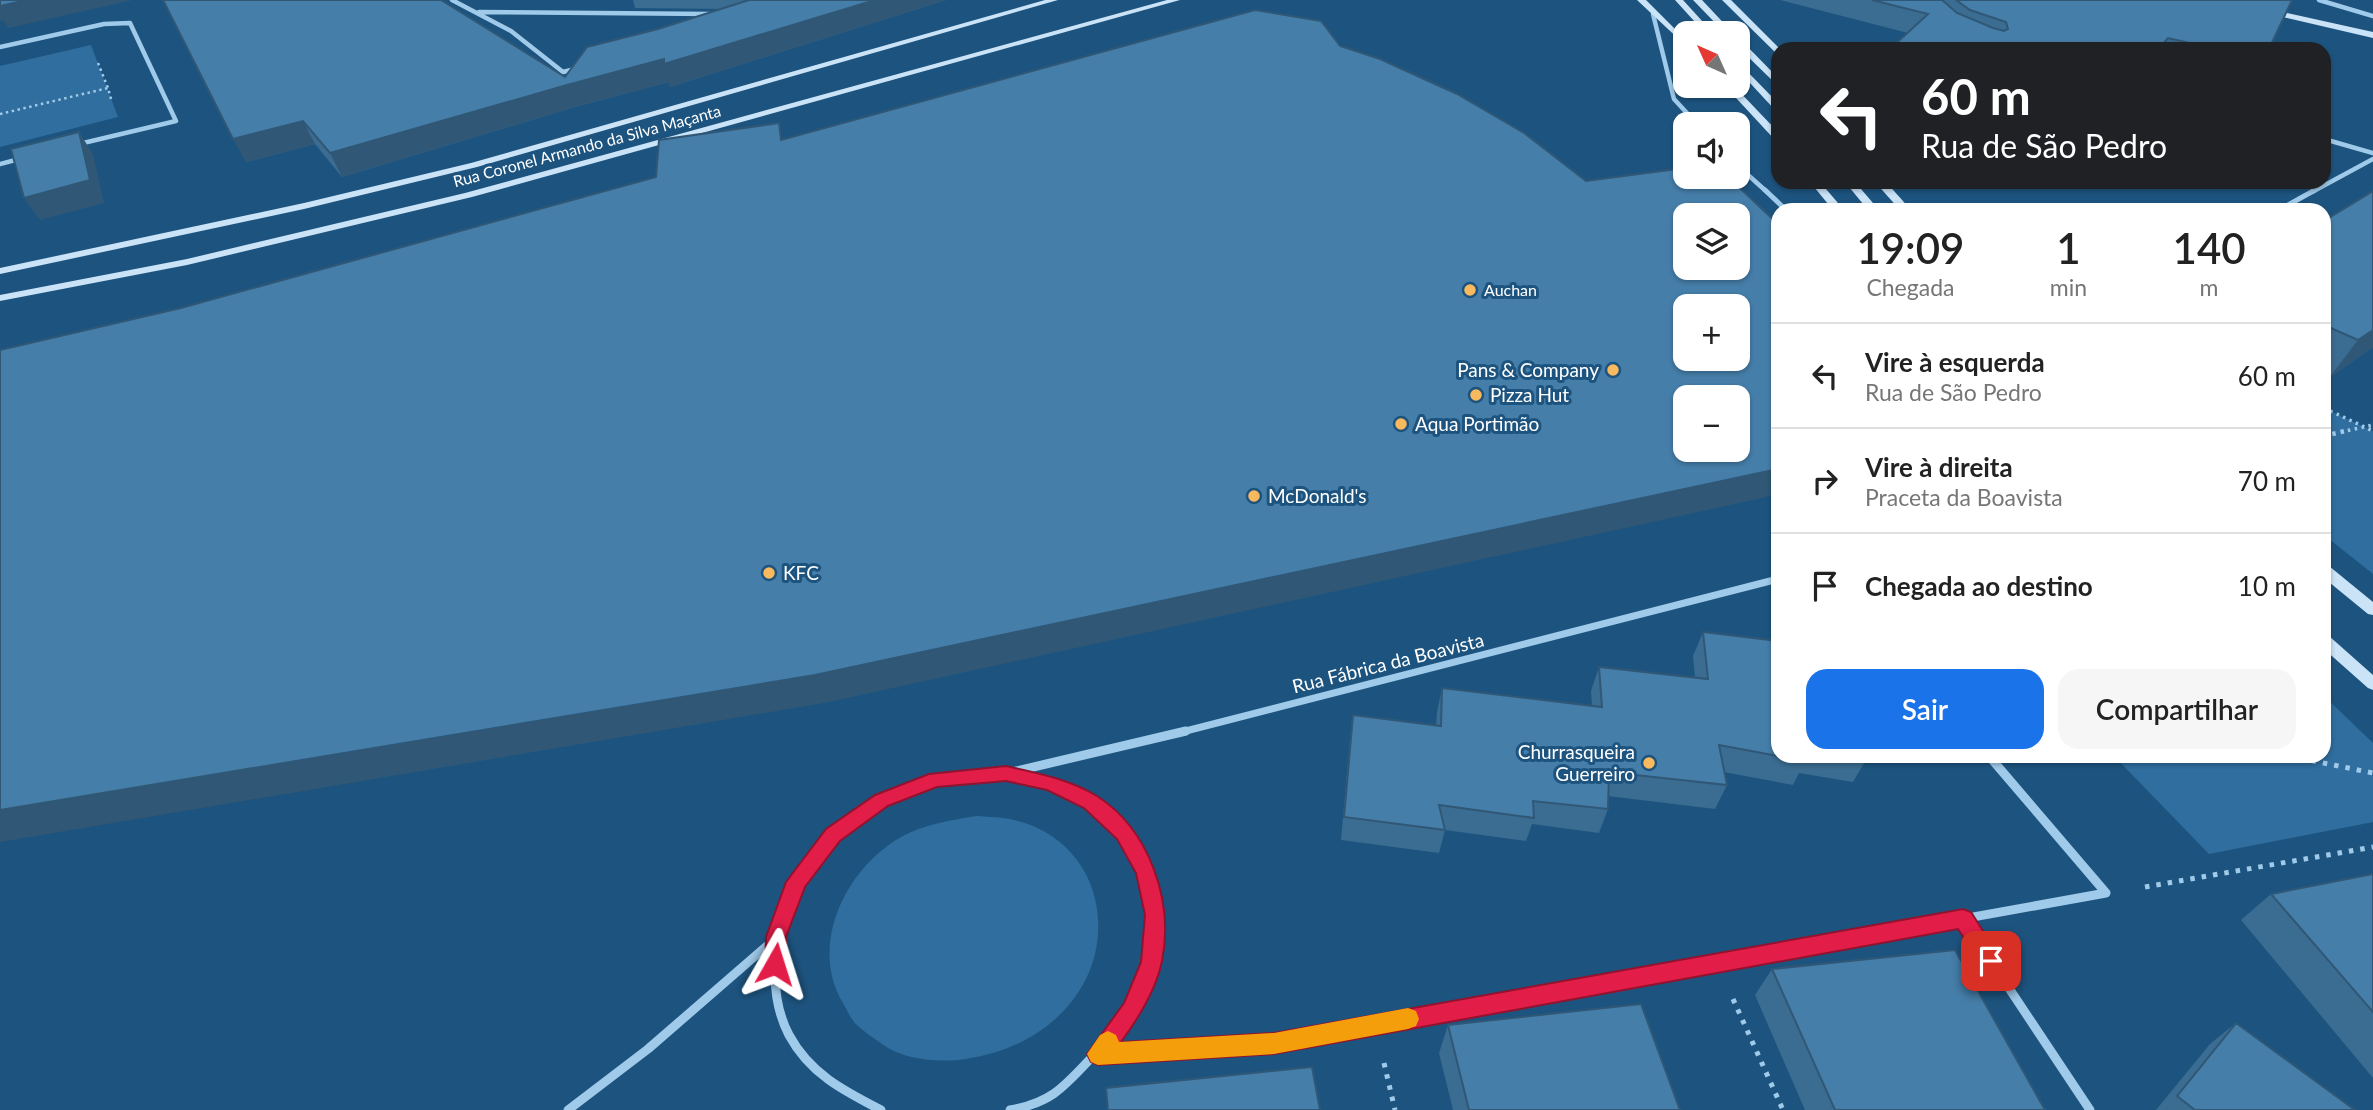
<!DOCTYPE html>
<html lang="pt">
<head>
<meta charset="utf-8">
<style>
  body { margin:0; font-family:Lato,sans-serif; background:#f6f6f6; color:#222; height:100vh; display:flex; flex-direction:column; font-size:26px; white-space:nowrap }
  * { box-sizing:border-box; margin:0 }
  p { font-size:23px; color:#767676 }
  .icon { flex:none; width:38px; height:38px; fill:none; stroke:currentColor; stroke-width:2; stroke-linecap:round; stroke-linejoin:round }
  .map { position:relative; flex:1; overflow:hidden }
  .drawer { position:absolute; left:1771px; top:203px; width:560px; height:560px; display:flex; flex-direction:column; background:#fff; border-radius:21px; box-shadow:0 2px 5px #0004 }
  .drawer>* { flex:none }
  .banner { position:absolute; left:1771px; top:42px; width:560px; height:147px; border-radius:21px; box-shadow:0 2px 5px #0004; background:#202124; color:#fff; overflow:hidden }
  .needle { width:46px; rotate:315deg }
  .buttons { position:absolute; left:1673px; top:21px; display:grid; gap:14px }
  .buttons a { display:grid; place-items:center; width:77px; height:77px; border-radius:14px; background:#fff; box-shadow:0 2px 5px #0004; font-size:35px }
  .pin { position:absolute; display:grid; place-items:center; width:60px; height:60px; color:#fff; margin:-30px; border-radius:14px; box-shadow:0 4px 10px #0006 }
  .me { position:absolute; width:77px; margin:-38px; rotate:6deg; stroke-linejoin:round; filter:drop-shadow(0 0 5px #0008) }
  .turn { display:flex; align-items:center; gap:24px; height:147px; padding:0 35px; font-size:32px }
  .turn .icon { width:91px; height:91px; stroke-width:2.5 }
  .turn b { display:block; font-size:49px; line-height:60px }
  .eta { display:flex; justify-content:space-evenly; align-items:center; height:119px; text-align:center }
  .eta b { font-size:42px; font-weight:600; line-height:49px }
  .cta { display:flex; gap:14px; margin-top:auto; padding:14px 35px }
  .cta a { flex:1; height:80px; border-radius:21px; background:#1a73e8; color:#fff; font-size:28px; font-weight:600; line-height:80px; text-align:center }
  .cta a+a { background:#f6f6f6; color:#222 }
  ul { padding:0; list-style:none }
  li { display:flex; align-items:center; gap:21px; height:105px; padding:0 35px; border-top:2px solid #e0e0e0 }
  li div { flex:1 }
  li b { display:block; font-size:26px }
  li em { font-style:normal }
  .map>svg:first-child { display:block }
</style>
</head>
<body>
<div class="map">
<svg width="2373" height="1110" viewBox="0 0 2373 1110">
  <rect width="100%" height="100%" fill="#1d547f"/>
  <path fill="#2f6e9e" d="M91,45l27,72 -118,30v-81z
    M2324,408l49,23v143l-49,-39z
    M2324,696l49,47v79l-164,32 -95,-98h210z
    M977,816c12,1 25,1 37,4 84,19 109,116 58,181 -28,36 -70,54 -114,59 -24,2 -56,-1 -76,-16 -8,-6 -18,-12 -25,-19 -6,-5 -10,-15 -14,-22 -35,-58 3,-135 58,-166 24,-13 50,-17 76,-21z"/>
  <g fill="none" stroke-linecap="round" stroke-linejoin="round">
    <path stroke="#a0cae9" stroke-width="2.5" stroke-dasharray="2.5 3.5" stroke-linecap="butt" d="M98,63l10,25
      M0,114l108,-26 3,11"/>
    <path stroke="#a0cae9" stroke-width="3.5" stroke-dasharray="2.5 4.5" stroke-linecap="butt" d="M2324,408l49,23
      M2341,432l32,-7"/>
    <path stroke="#a0cae9" stroke-width="4.5" stroke-dasharray="3.5 5" stroke-linecap="butt" d="M2324,436l25,-6"/>
    <path stroke="#a0cae9" stroke-width="5" stroke-dasharray="4.5 7" stroke-linecap="butt" d="M2289,756l84,17
      M2145,887l228,-40
      M1733,999l50,111
      M1384,1063l11,47"/>
    <path stroke="#a0cae9" stroke-width="4.5" d="M452,0l59,31 52,41 16,-4
      M2319,0l54,16
      M479,12l233,2
      M1653,14l21,85 23,25
      M0,47l104,-23 26,-1 46,98 -97,23
      M2324,139l49,14
      M0,164l23,-6
      M1738,166l29,26
      M2312,192l61,-33"/>
    <path stroke="#a0cae9" stroke-width="5" d="M1765,190l21,20
      M2279,210l36,-20"/>
    <path stroke="#a0cae9" stroke-width="7" d="M1178,733l600,-154"/>
    <path stroke="#a0cae9" stroke-width="9" d="M1989,756l117,137
      M1008,773l178,-42
      M1963,919l127,191
      M1098,1054l176,-11 832,-150
      M568,1110l80,-61 128,-111
      M881,1110c-37,-19 -71,-36 -92,-75 -13,-25 -16,-55 -12,-83 12,-98 97,-168 194,-176 12,-1 25,-4 37,-2 110,15 168,104 134,210 -9,28 -30,52 -50,73 -28,30 -41,46 -82,53"/>
    <path fill="#cbe3f7" fill-rule="evenodd" d="M1045,0h13l-581,167 -173,42 -304,65v-6l304,-65 167,-40z
      M1167,0h13l-708,197 -285,68 -187,36v-6l187,-36 278,-66z
      M1637,0h9l39,39v6z
      M1675,0h8l30,33h-8z
      M1693,0h9l31,33h-8z
      M1722,0h9l49,49h-2v6z
      M2269,9l104,23v6l-107,-25v-4z
      M1738,40h3l37,38v8l-40,-39z
      M1738,62l40,41v8l-3,-1 -37,-40z
      M1725,86h9l44,46v9l-3,-1z
      M1810,182h10l24,28h-11z
      M1845,182h10l24,28h-11z
      M1875,182h11l25,28h-11z
      M2324,565l5,1 44,36v13l-5,-1 -44,-36z
      M2324,634l5,2 44,39v15l-5,-2 -44,-39z"/>
  </g>
  <path fill="#3b6c91" d="M163,0l402,77 93,-48 63,-20 -86,-1 -2,-8h313l-276,87 -1,-5 -94,25 -233,70 -27,-33 -69,18z
    M1780,0h512l-23,49h-379l18,-16z
    M2373,191v156l-44,31 -5,-2v-155z
    M1703,632l75,124h89v2l-14,24 -54,-9 -6,12 -69,-13 3,13 -12,24 -107,-13v13l-9,24 -67,-9 -6,17 -81,-11 -6,23 -98,-13 9,-101 3,-24 83,10 1,-13 5,-24 150,18 -1,-15 8,-24 96,10 -2,-21z
    M2373,874v204l-132,-158 30,-26z
    M1772,969l273,141h-240l-50,-115z
    M2236,1023l119,87h-199l54,-66z
    M1448,1025l232,85h-227l-14,-57z"/>
  <path fill="#305876" d="M27,0h106l-125,28 -5,-8 -3,1v-15z
    M875,0h71l-276,87 -1,-5 -94,25 -233,70 -12,-24 237,-68 97,-26z
    M303,121l12,23 -69,18 -13,-23z
    M79,132l14,22 11,49 -64,17 -16,-22z
    M2373,330v17l-44,31 29,-38z
    M1778,469v24l-16,5 -938,205 -824,139v-32z"/>
  <path fill="#457ea9" stroke="#305876" stroke-width="2" fill-rule="evenodd" d="M0,0h27l-27,6z
    M163,0h278l124,77 22,-30 71,-18 91,-29h126l-211,64v-5l-97,26 -237,68 -27,-32 -70,18z
    M1872,0h70l15,13 36,15 11,3 4,-2 -2,-7 -36,-12 -14,-10h336l-23,49h-53l-48,-11 -9,11h-269l38,-35z
    M1255,10l66,11 19,25 40,13 77,35 67,39 62,48 99,-13v9h43l50,47v245l-963,206 -815,135v-460l181,-42 475,-131 3,-37 120,-17 2,17zM1685,215h53v53h-53zM1685,306h53v53h-53zM1685,397h53v53h-53z
    M79,132l11,48 -66,18 -13,-49z
    M2373,191v139l-15,10 -34,-15v-104z
    M1703,632l75,9v115l-59,-11 8,40 -118,-13 -1,37 -75,-8 1,17 -95,-13 6,25 -101,-13 9,-102 88,11 1,-38 160,19 -3,-40 109,12z
    M1778,756h28v5z
    M2373,874v138l-102,-118z
    M1955,950l90,160h-210l-63,-141z
    M1641,1004l39,106h-211l-21,-85z
    M2236,1023l119,87h-160l-18,-14z
    M1312,1067l8,43h-212l-2,-22z"/>
  <path fill="#e11d48" stroke="#92132f" stroke-width="2" d="M1006,766c31,7 63,13 91,30 53,34 77,106 65,165 -6,30 -24,58 -41,81l153,-9 689,-124 8,3 31,49 -3,7 -8,3 -7,-3 -26,-39 -684,125 -176,11 -7,-3 -4,-8 37,-51 17,-41 4,-47 -9,-42 -19,-34 -33,-31 -37,-18 -41,-9 -69,6 -49,19 -48,35 -35,46 -19,50v27l-3,7 -8,3 -7,-3 -3,-7 1,-27 20,-55 40,-53 49,-34 54,-21z"/>
  <path fill="#f59e0b" d="M1408,1008l8,3 3,8 -3,7 -8,3 -134,25 -176,11 -7,-3 -4,-8 13,-19 8,-4 8,4 3,7 155,-9z"/>
  <g fill="#f9b95e" stroke="#1d547f" stroke-width="2.5">
    <circle cx="1470" cy="290" r="7"/>
    <circle cx="1613" cy="370" r="7"/>
    <circle cx="1476" cy="395" r="7"/>
    <circle cx="1401" cy="424" r="7"/>
    <circle cx="1254" cy="496" r="7"/>
    <circle cx="769" cy="573" r="7"/>
    <circle cx="1649" cy="763" r="7"/>
  </g>
  <g text-anchor="middle" stroke-width="6" stroke-linejoin="round" paint-order="stroke">
    <g font-size="16" fill="#fff" stroke="#1d547f">
      <text transform="translate(587 146) rotate(-15)" y="6">Rua Coronel Armando da Silva Maçanta</text>
    </g>
    <g font-size="16" fill="#fff" stroke="#1d547f" text-anchor="start">
      <text x="1484" y="296">Auchan</text>
    </g>
    <g font-size="19" fill="#fff" stroke="#1d547f" text-anchor="start">
      <text x="1599" y="377" text-anchor="end">Pans &amp; Company</text>
      <text x="1490" y="402">Pizza Hut</text>
      <text x="1415" y="431">Aqua Portimão</text>
      <text x="1268" y="503">McDonald's</text>
      <text x="783" y="580">KFC</text>
      <text x="1635" y="759" text-anchor="end">Churrasqueira<tspan x="1635" dy="22">Guerreiro</tspan></text>
    </g>
    <g font-size="19" fill="#fff" stroke="#1d547f">
      <text transform="translate(1388 663) rotate(-14)" y="7">Rua Fábrica da Boavista</text>
    </g>
  </g>
</svg>
<div class="buttons">
<a><svg class="needle" viewBox="-14 -14 28 28"><path d="M0-13l5 13h-10z" fill="#e53935"/><path d="M0 13l5-13h-10z" fill="#767676"/></svg></a>
<a><svg class="icon" aria-label="sound" viewBox="0 0 24 24"><path d="M4 9h4l5-4v14l-5-4H4zM17 9q2 3 0 6"/></svg></a>
<a><svg class="icon" aria-label="layers" viewBox="0 0 24 24"><path d="M12 4l9 5-9 5-9-5zM3 14l9 5 9-5"/></svg></a>
<a>+</a>
<a>−</a>
</div>
<div class="pin" style="left:1991px;top:961px;background:#d93025"><svg class="icon" aria-label="arrive" viewBox="0 0 24 24"><path d="M6 21V4h12l-3 4 3 4H6"/></svg></div>
<svg class="me" style="left:775px;top:964px" viewBox="-20 -20 40 40"><path d="M0-17L14 15 0 8-14 15z" fill="#e11d48" stroke="#fff" stroke-width="4"/></svg>
<div class="banner">
<div class="turn"><svg class="icon" aria-label="left" viewBox="0 0 24 24"><path d="M17 20v-9H6M10 6l-5 5 5 5"/></svg><div><b>60 m</b>Rua de São Pedro</div></div>
</div>
<section class="drawer">
<div class="eta">
<div><b>19:09</b><p>Chegada</p></div>
<div><b>1</b><p>min</p></div>
<div><b>140</b><p>m</p></div>
</div>
<ul>
<li><svg class="icon" aria-label="left" viewBox="0 0 24 24"><path d="M17 20v-9H6M10 6l-5 5 5 5"/></svg><div><b>Vire à esquerda</b><p>Rua de São Pedro</p></div><em>60 m</em></li>
<li><svg class="icon" aria-label="right" viewBox="0 0 24 24"><path d="M7 20v-9h11M14 6l5 5-5 5"/></svg><div><b>Vire à direita</b><p>Praceta da Boavista</p></div><em>70 m</em></li>
<li><svg class="icon" aria-label="arrive" viewBox="0 0 24 24"><path d="M6 21V4h12l-3 4 3 4H6"/></svg><div><b>Chegada ao destino</b></div><em>10 m</em></li>
</ul>
<div class="cta"><a>Sair</a><a>Compartilhar</a></div>
</section>
</div>
</body>
</html>
